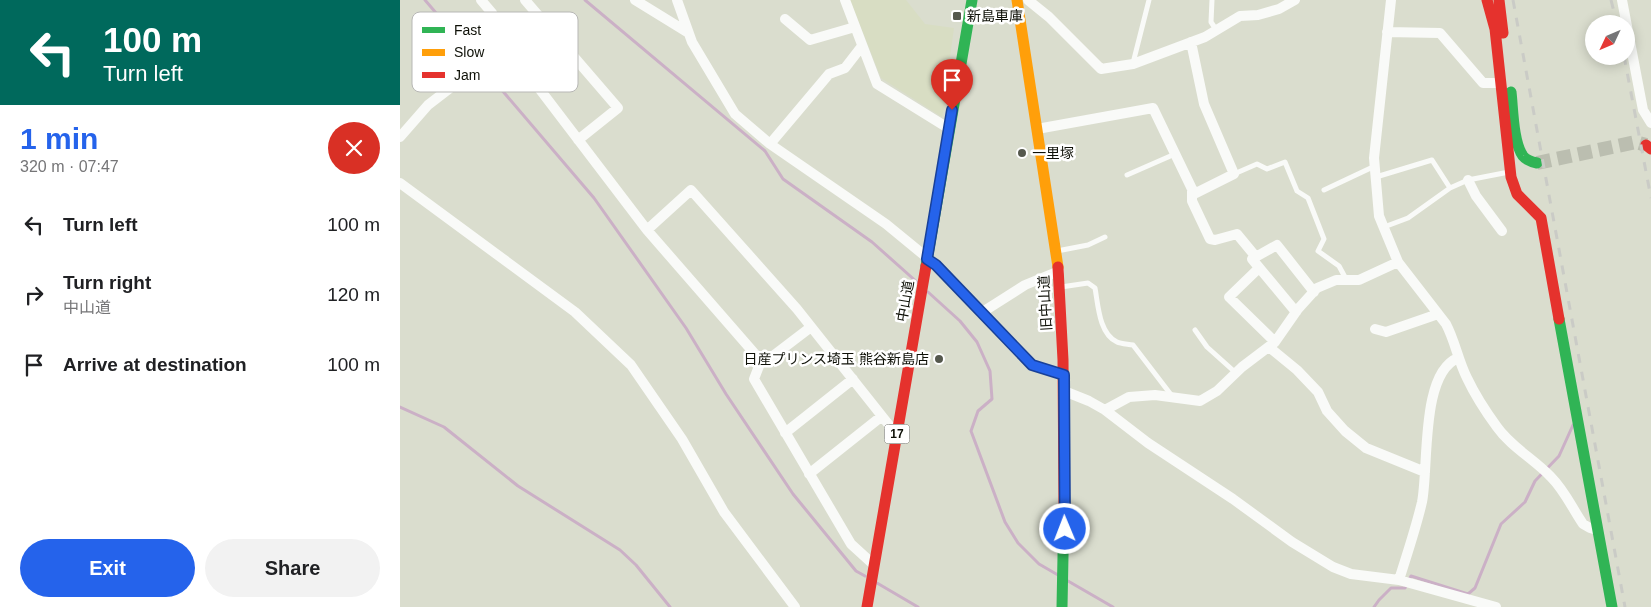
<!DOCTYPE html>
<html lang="en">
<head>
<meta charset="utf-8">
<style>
  body { margin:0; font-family:Arial,"Noto Sans JP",sans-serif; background:#f2f2f2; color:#202124; height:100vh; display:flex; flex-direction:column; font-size:19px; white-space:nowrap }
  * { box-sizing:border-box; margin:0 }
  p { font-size:16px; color:#757577 }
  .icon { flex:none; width:28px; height:28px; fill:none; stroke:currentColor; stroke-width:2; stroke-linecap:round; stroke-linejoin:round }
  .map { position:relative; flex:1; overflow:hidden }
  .side { display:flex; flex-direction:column; background:#fff; width:400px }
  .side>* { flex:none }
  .banner { background:#00695c; color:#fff; overflow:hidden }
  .needle { width:32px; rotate:226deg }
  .tools { position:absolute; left:1185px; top:15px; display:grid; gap:10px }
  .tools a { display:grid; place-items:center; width:50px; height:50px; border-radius:50%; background:#fff; box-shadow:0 2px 12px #0003; font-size:25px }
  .pin { position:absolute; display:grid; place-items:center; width:42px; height:42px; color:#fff; margin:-51px -21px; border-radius:50% 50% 50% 0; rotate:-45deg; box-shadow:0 0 5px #0007 }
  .pin .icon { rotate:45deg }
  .me { position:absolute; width:55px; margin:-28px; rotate:359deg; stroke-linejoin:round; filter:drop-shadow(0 0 4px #0008) }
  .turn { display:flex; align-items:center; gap:18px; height:105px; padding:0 20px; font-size:22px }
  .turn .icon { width:65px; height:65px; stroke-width:2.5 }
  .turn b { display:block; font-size:35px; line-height:42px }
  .round { display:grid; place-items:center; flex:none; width:52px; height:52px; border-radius:26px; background:#f2f2f2 }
  .head { display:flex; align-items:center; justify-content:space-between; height:85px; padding:0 20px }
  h1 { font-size:30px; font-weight:600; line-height:38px; color:#2563eb }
  .action { display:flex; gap:10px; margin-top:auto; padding:10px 20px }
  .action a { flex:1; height:58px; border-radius:30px; background:#2563eb; color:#fff; font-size:20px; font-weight:600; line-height:58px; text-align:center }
  .action a+a { background:#f2f2f2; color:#202124 }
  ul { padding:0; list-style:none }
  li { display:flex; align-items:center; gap:15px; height:70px; padding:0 20px }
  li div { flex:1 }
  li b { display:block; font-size:19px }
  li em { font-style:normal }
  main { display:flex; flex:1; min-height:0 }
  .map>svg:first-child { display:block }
</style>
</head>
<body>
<main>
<section class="side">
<div class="banner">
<div class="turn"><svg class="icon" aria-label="left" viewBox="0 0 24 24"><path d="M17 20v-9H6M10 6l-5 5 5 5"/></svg><div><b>100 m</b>Turn left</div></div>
</div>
<div class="head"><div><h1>1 min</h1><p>320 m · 07:47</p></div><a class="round" style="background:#d93025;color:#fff"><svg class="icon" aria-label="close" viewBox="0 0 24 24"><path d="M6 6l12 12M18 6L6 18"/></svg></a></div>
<ul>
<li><svg class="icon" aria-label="left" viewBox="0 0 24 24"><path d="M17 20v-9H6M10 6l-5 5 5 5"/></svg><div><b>Turn left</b></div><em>100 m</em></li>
<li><svg class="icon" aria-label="right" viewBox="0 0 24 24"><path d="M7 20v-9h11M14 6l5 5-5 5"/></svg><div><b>Turn right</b><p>中山道</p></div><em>120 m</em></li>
<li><svg class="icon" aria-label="arrive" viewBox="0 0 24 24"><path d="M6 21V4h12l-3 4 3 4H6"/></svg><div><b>Arrive at destination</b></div><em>100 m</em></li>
</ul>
<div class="action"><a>Exit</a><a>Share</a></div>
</section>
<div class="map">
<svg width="1251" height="607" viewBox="0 0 1251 607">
  <rect width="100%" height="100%" fill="#daddce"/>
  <path fill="#d8ddc3" d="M450,0h56l19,24 29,4 -4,29 1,19 -9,41 -61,-39z"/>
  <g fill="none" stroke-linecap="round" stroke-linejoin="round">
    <path stroke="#cbb0c6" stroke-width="3" d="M25,0l169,198 92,130 40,66 67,100 63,77 9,5
      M185,0l180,151 18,28 89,63 46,41
      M528,292l32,29 17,21 13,29 2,28 -14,12 -7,20 34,91 13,21 21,21 19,11
      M0,407l44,20 74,59 102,64 16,15 34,42
      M668,581l45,26
      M477,583l41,24
      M974,607l5,-7 12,-12h14l6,-12 57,18 7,-6 26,-64 24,-22 10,-21 24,-25 14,-31"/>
    <path stroke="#bbbeb0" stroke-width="14" stroke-dasharray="14 7" stroke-linecap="butt" d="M1137,163l99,-21 10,3"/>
    <path stroke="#f9faf8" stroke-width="5" d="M812,0l-1,22 6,9
      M733,63l16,-63
      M834,174l23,-10 10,5 18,-7 12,29 11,7 16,41 -6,12 21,15 7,13
      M727,175l48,-21
      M976,177l56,-17 18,28 -42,30 -24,9
      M1050,188l18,-8 41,-8
      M924,190l51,-24
      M657,251l31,-6 17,-8
      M661,287l27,-4 7,5c3,16 4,46 22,54 4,2 11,2 16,3l39,51
      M795,330l12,17 29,26"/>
    <path stroke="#f9faf8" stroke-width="10" d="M81,0l11,13 14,32 141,185 114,131
      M125,0l93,108 -40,32
      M235,0l52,32
      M277,0l15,42 43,72 35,30 116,80 50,41 96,100 32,10
      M445,0l32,84 71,44
      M628,0l21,17 52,52 32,-5 72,-27 35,-21 18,-1 21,-6 16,-9
      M991,0l-17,158 5,58 19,46 48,62c9,17 12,36 21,54 8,17 19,34 30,49 14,20 37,32 54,50 14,14 21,31 32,47l7,4 7,2
      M1222,0l21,110 8,13
      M385,19l25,21 45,-13
      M987,32l53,1 43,50h18
      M637,129l116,-21 39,81 4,4 38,-19 -30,-70 -13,-62
      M0,137l28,-32 78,-60
      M370,144l59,-70 16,-6 17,-22
      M1068,180l8,16 26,35
      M0,183l175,129 56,53 51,74 42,73 71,95
      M792,189v12l18,38 5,1 22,-6 19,23
      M247,230l44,-40 106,119 92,116 9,5
      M859,268l-30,29 46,45
      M896,312l-44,-53 25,-14 37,47
      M581,313l44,-28 34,-14
      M411,327l-42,32 -8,2 -7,18 97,165 23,21
      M975,329l11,3 52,-18
      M869,347l28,23 21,22 9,19 18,20 21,17 59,24
      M664,391l25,10 16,9 43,33 85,56 59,43 41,25 18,7 48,6 97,27
      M705,410l24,-13 26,-2 45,6 17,-10 25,-24 33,-25 23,-33 19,-21 19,-8h23l39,-18
      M385,433l68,-54
      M409,474l73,-58
      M999,580c8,-26 17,-52 23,-78 7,-34 -2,-129 36,-144"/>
    <path stroke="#30b455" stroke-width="11" d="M1111,92c2,17 2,50 12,64 3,4 9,6 14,7
      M526,266l46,-266
      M1159,319l53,288
      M662,607l2,-102"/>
    <path stroke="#ff9f0a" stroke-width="11" d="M617,0l41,267"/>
    <path stroke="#e5322d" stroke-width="11" d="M1087,0l8,29 16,148 6,17 24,24 18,101
      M1099,0l4,33
      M1246,145l5,4
      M658,267l5,93 1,145
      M467,607l59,-341"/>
    <path stroke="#cacbc6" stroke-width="3" stroke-dasharray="9 9" stroke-linecap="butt" d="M1113,0l112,607
      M1211,0l6,24
      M1224,56l27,142"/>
  </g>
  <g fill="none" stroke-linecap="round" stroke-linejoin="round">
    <defs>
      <path id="route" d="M552,110l-25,149 9,6 96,100 32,10 1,154"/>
    </defs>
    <use href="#route" stroke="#184099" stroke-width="12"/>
    <use href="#route" stroke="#2563eb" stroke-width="9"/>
  </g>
  <g fill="#55584d" stroke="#fff" stroke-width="2">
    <rect x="552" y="11" width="10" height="10" rx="2.5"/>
    <circle cx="622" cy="153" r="5"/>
    <circle cx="539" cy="359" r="5"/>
  </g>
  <g text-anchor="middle" stroke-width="5" stroke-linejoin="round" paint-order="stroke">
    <rect fill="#fff" stroke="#565851" stroke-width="1" x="484.5" y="424.5" width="25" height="19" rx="4"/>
    <g font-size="12" font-weight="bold" fill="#0e1007">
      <text x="497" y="438">17</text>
    </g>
    <g font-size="14" fill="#0e1007" stroke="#fff" text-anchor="start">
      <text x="567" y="21">新島車庫</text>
      <text x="632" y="158">一里塚</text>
      <text x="529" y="364" text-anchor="end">日産プリンス埼玉 熊谷新島店</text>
    </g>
    <g font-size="14" fill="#0e1007" stroke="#fff">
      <text transform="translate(505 301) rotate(-80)" y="5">中山道</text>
      <text transform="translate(645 303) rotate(-93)" y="5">旧中山道</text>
    </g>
  </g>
  <rect x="12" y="12" width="166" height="80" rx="8" fill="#fff" stroke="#b7b7b5" stroke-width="1"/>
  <rect x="22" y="27" width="23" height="6" fill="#30b455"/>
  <rect x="22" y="49" width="23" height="7" fill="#ff9f0a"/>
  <rect x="22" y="72" width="23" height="6" fill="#e5322d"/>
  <g font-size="14" fill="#0e1007">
    <text x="54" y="35">Fast</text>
    <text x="54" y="57">Slow</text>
    <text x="54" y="80">Jam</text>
  </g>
</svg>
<div class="tools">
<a><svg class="needle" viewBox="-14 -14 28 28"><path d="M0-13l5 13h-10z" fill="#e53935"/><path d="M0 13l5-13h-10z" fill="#757577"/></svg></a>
</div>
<div class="pin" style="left:552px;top:110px;background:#d93025"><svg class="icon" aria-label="arrive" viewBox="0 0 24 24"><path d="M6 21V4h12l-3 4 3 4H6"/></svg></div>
<svg class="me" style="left:665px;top:529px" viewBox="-20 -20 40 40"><circle r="17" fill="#2563eb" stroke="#fff" stroke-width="3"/><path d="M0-11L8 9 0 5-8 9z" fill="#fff"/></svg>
</div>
</main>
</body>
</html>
